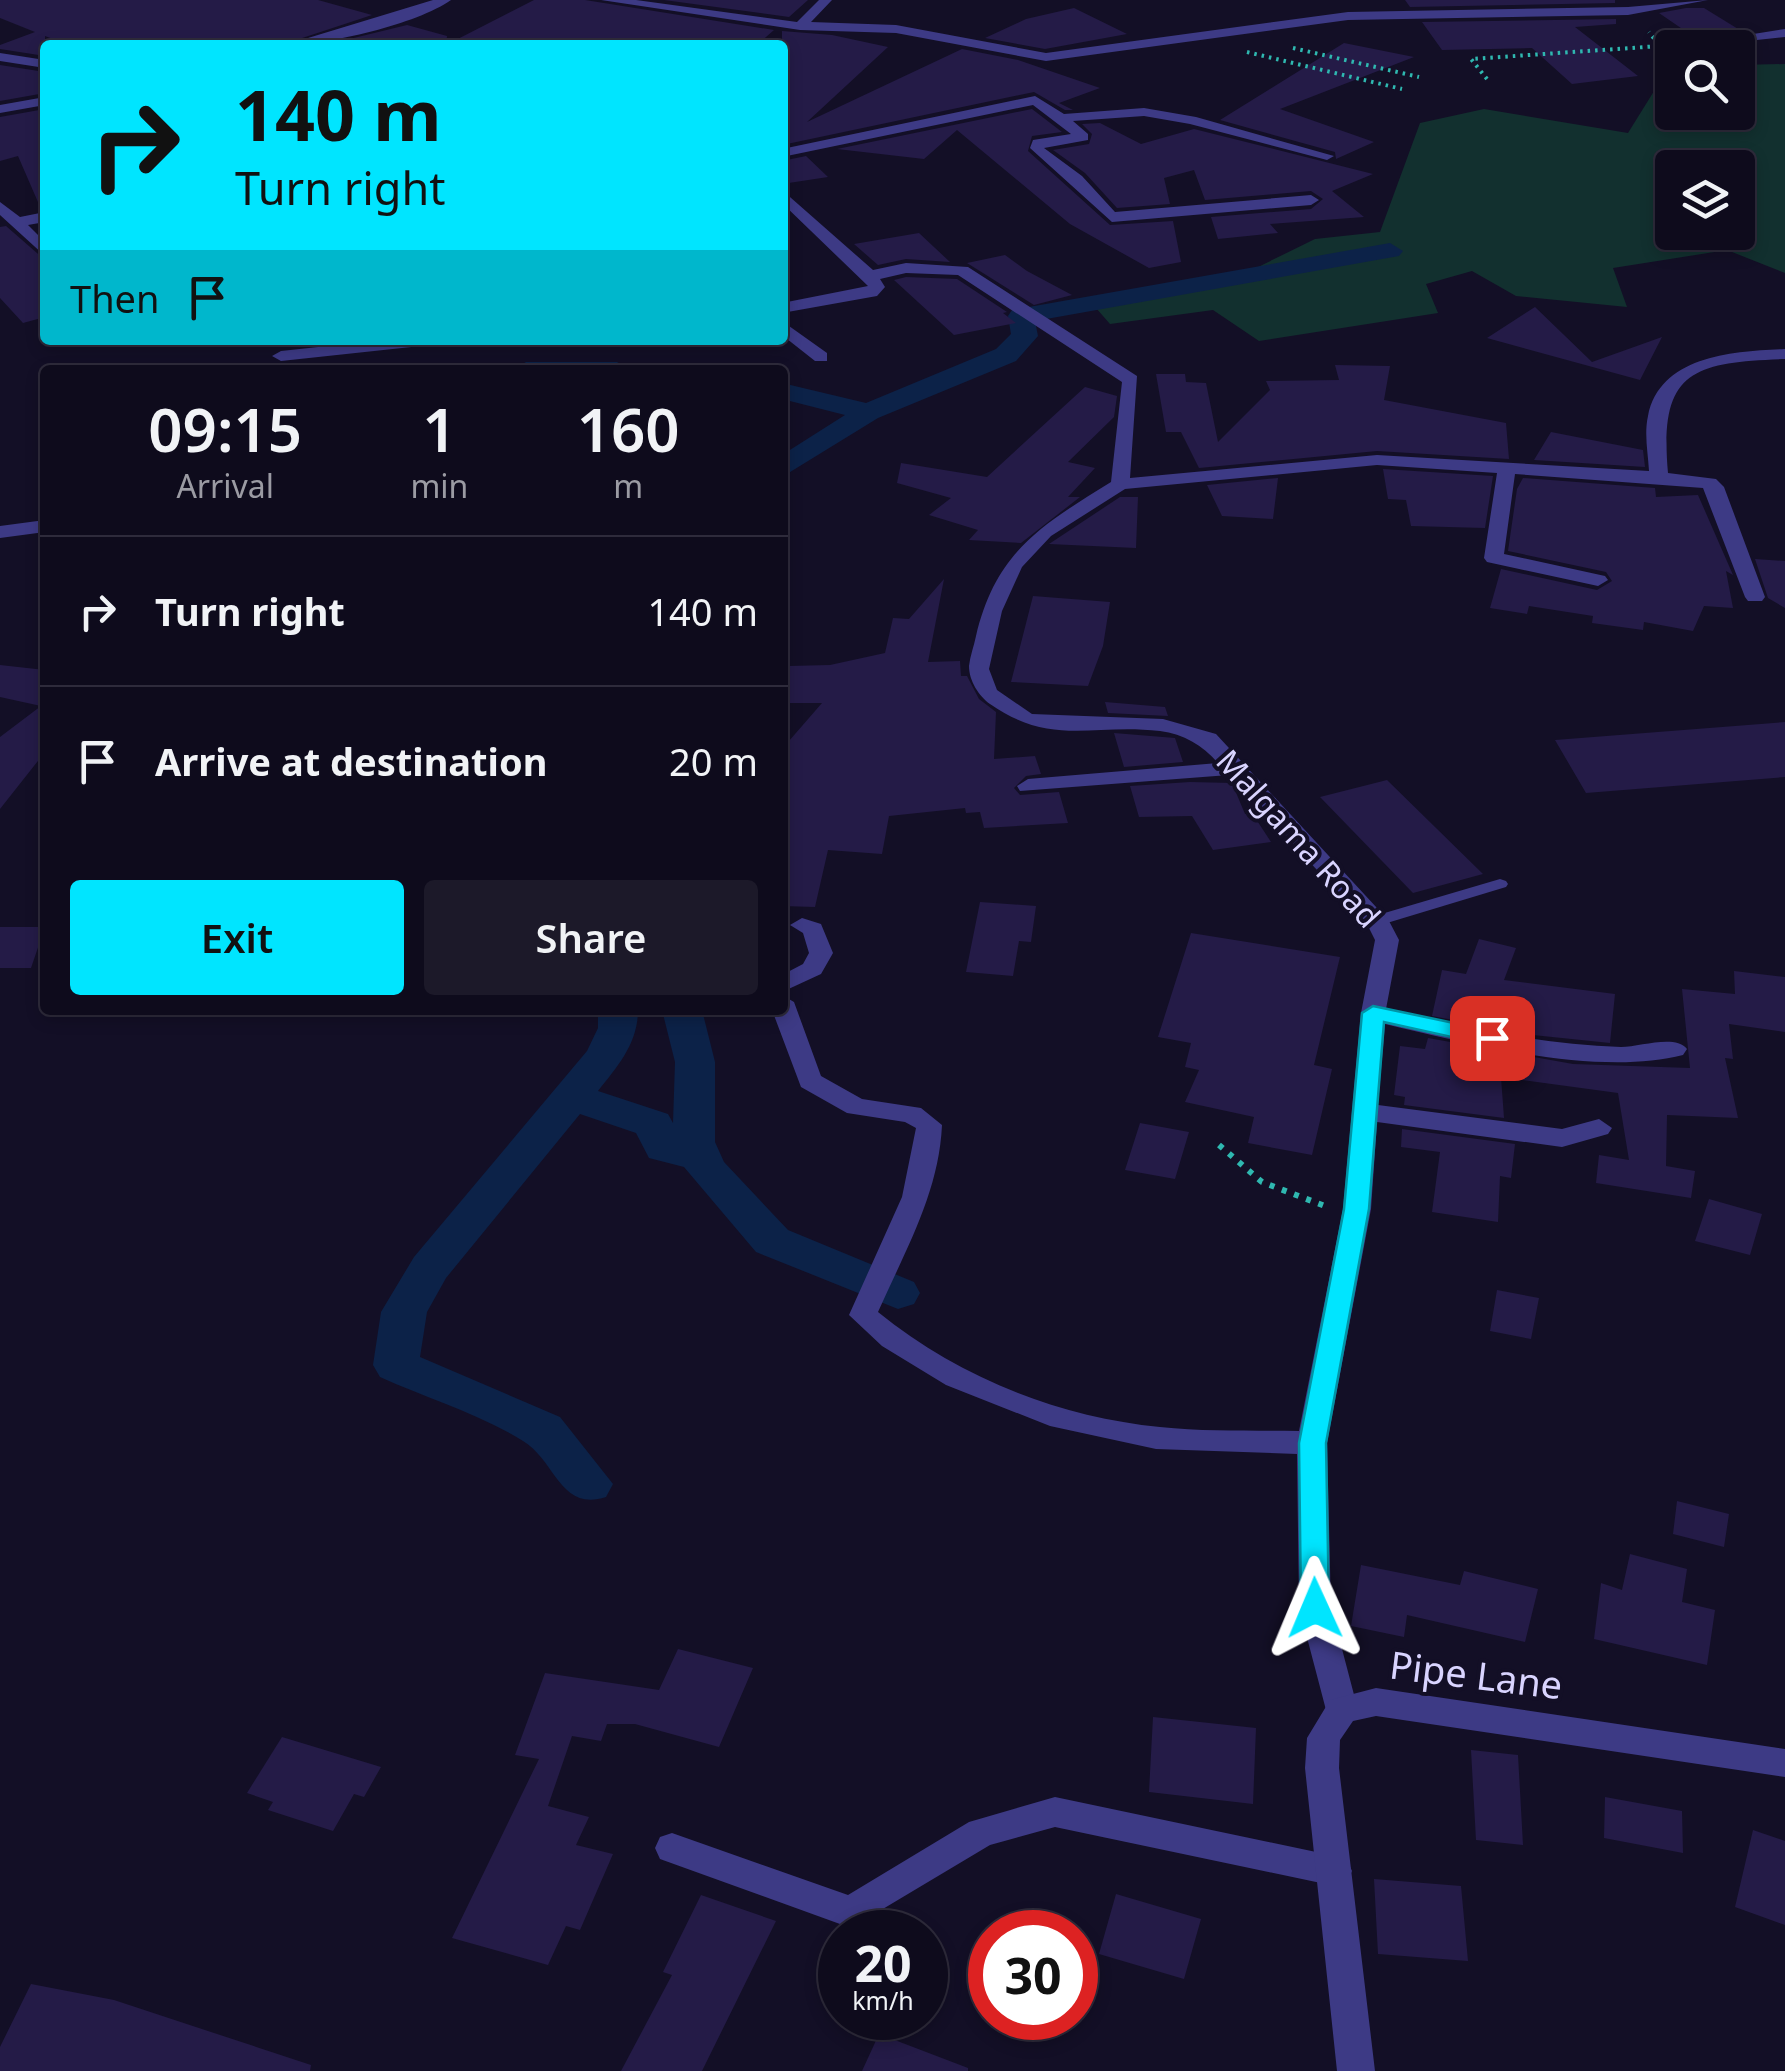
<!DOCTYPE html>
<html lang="en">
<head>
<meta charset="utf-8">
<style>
  body { margin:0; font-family:"Noto Sans",sans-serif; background:#1c1929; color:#f1f3f6; height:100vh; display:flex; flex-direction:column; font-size:38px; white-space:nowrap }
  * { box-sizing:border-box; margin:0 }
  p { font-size:32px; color:#9b9ba3 }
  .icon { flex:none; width:55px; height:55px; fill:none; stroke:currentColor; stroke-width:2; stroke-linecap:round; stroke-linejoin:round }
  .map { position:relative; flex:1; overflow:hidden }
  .drawer { position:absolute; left:40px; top:365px; width:748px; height:650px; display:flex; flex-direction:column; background:#0e0b1c; border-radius:10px; box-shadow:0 5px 15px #0003,0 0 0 2px #2e2b3b }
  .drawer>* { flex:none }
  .top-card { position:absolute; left:40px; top:40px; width:748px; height:305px; border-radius:10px; box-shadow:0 5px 15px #0003,0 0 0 2px #2e2b3b; background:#00e5ff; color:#111; overflow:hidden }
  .fabs { position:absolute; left:1655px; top:30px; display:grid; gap:20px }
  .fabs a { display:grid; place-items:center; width:100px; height:100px; border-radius:10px; background:#0e0b1c; box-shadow:0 5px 15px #0003,0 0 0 2px #2e2b3b; font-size:50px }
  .speed { position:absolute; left:818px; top:1910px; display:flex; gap:20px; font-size:50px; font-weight:700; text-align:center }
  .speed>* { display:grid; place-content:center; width:130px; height:130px; border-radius:50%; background:#0e0b1c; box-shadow:0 5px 15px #0003,0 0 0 2px #2e2b3b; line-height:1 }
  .speed small { font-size:25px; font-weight:400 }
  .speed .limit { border:15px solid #d22; background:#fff; color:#111 }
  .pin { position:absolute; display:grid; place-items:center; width:85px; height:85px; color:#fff; margin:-42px; border-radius:20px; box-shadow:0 5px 15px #0006 }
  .me { position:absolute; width:110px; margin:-55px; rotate:359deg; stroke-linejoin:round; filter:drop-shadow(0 0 8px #0008) }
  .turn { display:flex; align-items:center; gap:35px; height:210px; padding:0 30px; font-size:45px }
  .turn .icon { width:130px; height:130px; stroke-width:2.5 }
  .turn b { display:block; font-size:70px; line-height:85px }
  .then { display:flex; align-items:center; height:95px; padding:0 30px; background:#0003; gap:20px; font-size:38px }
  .eta { display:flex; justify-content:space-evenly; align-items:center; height:170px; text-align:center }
  .eta b { font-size:60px; font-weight:600; line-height:70px }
  .primary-button { display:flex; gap:20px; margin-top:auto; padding:20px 30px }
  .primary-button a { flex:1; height:115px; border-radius:10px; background:#00e5ff; color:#111; font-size:40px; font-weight:600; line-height:115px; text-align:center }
  .primary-button a+a { background:#1c1929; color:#f1f3f6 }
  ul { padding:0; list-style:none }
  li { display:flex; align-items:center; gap:30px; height:150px; padding:0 30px; border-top:2px solid #2e2b3b }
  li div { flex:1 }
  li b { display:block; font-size:38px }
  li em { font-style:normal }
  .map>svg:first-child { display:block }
</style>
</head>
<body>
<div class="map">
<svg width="1785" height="2071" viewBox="0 0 1785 2071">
  <rect width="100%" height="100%" fill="#130f26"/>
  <path fill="#12302f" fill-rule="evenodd" d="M1785,64v209l-58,-23 -114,18 14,39 -111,-11 -44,-25 -46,13 12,29 -179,28 -46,-31 -103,14 -21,-24 167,-32 59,-29 65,-7 40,-109 64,-14 144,24 41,-66 3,45h66v-47zM1672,168h66v64h-66z"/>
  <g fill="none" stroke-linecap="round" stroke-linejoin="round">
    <path fill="#0c2248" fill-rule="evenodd" d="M1390,243l13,8 -4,5 -364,65 3,15 -22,25 -138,57 -96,59v-22l63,-40 -63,-16v-16l84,20 130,-54 15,-15 -3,-18 4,-6z
      M526,362h91l14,8h-119z
      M598,1010h40c0,33 -20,56 -40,81l70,23 5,9 2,-61 -13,-52h40l13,52v80l9,20 64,68 126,52 6,11 -6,11 -16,5 -142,-57 -72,-85 -35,-9 -13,-25 -56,-19 -134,164 -19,34 -7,45 140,60 53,67 -7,13c-46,15 -50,-36 -83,-56 -43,-27 -97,-43 -143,-64l-7,-12 8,-53 33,-55 173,-206 11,-23z"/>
  </g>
  <path fill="#241b47" d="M0,0h318l54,15 -91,30h-212l-24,-9v20l-45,-7v-4l35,-13 -35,-14z
    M534,0h51l189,30 -17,15h-432l82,-20 40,11 -1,9z
    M664,0h144l-19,17z
    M1405,0h210v3l-205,4z
    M1074,8l53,26 -82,15 -60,-11 41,-19z
    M1686,8h18l39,24 -49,5 -35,-24z
    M1616,19v5l-41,3 63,49 -66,8 -40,-36 -90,2 -20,-28z
    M782,31l50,4 56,12 -81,75 155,-73 56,11 82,28 -41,15 14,7h-8l-31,-18 -252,53z
    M1344,43l70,14 -134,52 94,33 -38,17 -1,-7 -115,-32z
    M0,65l45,7v21l-45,8z
    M45,109v99l-4,1 -23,-53 -18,5v-44z
    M1032,109l30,23 -30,4 -4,15 82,74 63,-4 8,41 -32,6 -79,-44 -113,-94 -33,29 -87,-10z
    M1100,123l41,21 53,-15 179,45 -41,17 32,26 -94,7 8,9 -60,6 -7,-22 100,-8 12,-10 -12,-8 -106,9 -11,-30 -30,8 6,26 -53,4 -32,-35 -32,-23 36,-6 3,-10 -10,-10z
    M806,156l22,21 -46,7v-23z
    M6,226l39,34v57l-22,6 -23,-25v-71z
    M919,233l31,29 -44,-3 -28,6 -24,-21z
    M1005,255l22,16 45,24 -38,10 -67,-42z
    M906,277l51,2 50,33 -4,1 13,10 -62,12 -60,-55z
    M1535,307l57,55 70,-25 -22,43 -153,-42z
    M1335,365l55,1 -6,34 122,23 3,36 -132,-8 -178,17 -18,-36h-15l-10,-58h29l1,8 20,1 12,59 52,-52 -4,-9 73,-1z
    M1085,387l32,9 -3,21 -46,45 27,6 -27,29h12l-59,46 -52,-3 9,-10 -49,-15 22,-17 -54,-15 4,-20 86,14z
    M1551,432l92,18 2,17 -111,-7z
    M1383,469l110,7 -8,52 -74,-2 -5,-26 -18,-1z
    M1278,478l-5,41 -51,-3 -15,-31z
    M1523,478l132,10 1,9 42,-2 35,80 -7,-4 7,37 -29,-2 -11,25 -49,-9 -1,8 -51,-7 1,-7 -64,-10 -2,8 -37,-6 11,-39 96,21 15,-9 -6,-9 -98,-21 9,-62z
    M1120,497h18l-2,51 -87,-4z
    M1755,559l30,2v47l-17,-10z
    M944,579l-16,83 32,-1 1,15h6l12,23 17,13 -2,47 41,-3 6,18 -15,2 -12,12 6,7 39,-3 9,31 -84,5 -4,-16 -14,1 -1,-5 -76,8 -7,38 -54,-4 -13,57 -33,-1v-157l40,-46h-32l-1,-37 41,-1 55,-12 8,-35 16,1z
    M1033,596l77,6 -7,44 -15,40 -77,-4z
    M0,665l45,5v82l-45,57v-72l41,-31 -41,-9z
    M1105,702l60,5 3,9 -60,-3z
    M1785,722v55l-199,16 -31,-53z
    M1114,733l61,5 8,24 -59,5z
    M1387,780l96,94 -70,19 -93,-96z
    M1190,782l42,1 13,31 7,-1 19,29 -58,8 -21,-34 -53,1 -9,-31z
    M980,902l56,4 -5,36 -12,-1 -6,35 -47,-4z
    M0,927h45l-14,41h-31z
    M1191,933l149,24 -26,108 18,4 -20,86 -64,-12 6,-26 -69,-15 14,-32 -14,-3 6,-24 -33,-6z
    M1479,939l37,9 -12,32 111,14 -5,49 -77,-8 -101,-19 10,-46 24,4z
    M1734,971l51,6v55l-56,-8 4,35 -8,-1 13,60 -71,-3 -1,51 29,5 -4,27 -95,-15 3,-28 30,5 -11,-67 -117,-16 3,41 -100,-13 1,-8 -11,-2 6,-49 25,3 3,-11 145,26 117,4 -8,-79 53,5z
    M1140,1123l49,9 -14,47 -50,-9z
    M1402,1129l113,15 -4,34 -11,-2 -2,46 -66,-10 8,-60 -39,-5z
    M1709,1199l53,15 -12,41 -55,-14z
    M1497,1290l42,8 -8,41 -41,-8z
    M1677,1501l52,13 -5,33 -51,-13z
    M1630,1554l57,15 -5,33 33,8 -8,55 -113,-26 7,-56 21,7z
    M1361,1565l99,20 4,-14 74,18 -13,53 -118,-27 -3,22 -53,-11z
    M678,1649l75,19 -34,79 -84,-23h-28l-6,17 -29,-5 -24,70 41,11 -13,28 37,9 -33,76 -14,-4 -18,39 -96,-27 87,-179 -24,-4 30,-82 114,17z
    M1153,1717l103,11 -3,76 -104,-12z
    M282,1737l99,30 -17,30 -10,-3 -21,37 -65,-21 5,-8 -26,-9z
    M1471,1750l47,5 5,90 -47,-5z
    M1605,1797l77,14 1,42 -79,-15z
    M1753,1830l32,11v84l-50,-18z
    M1374,1879l87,7 7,75 -90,-7z
    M1116,1894l85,25 -17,60 -85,-25z
    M701,1895l75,26 -74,150h-81l51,-96 -9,-3z
    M31,1984l83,16 197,65 -1,6h-310v-24z
    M879,2034l89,34v3h-106z"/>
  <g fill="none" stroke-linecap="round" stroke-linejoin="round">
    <path stroke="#2fb8b0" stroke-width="4" stroke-dasharray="2.5 5" stroke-linecap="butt" d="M1293,48l126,29
      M1247,52l155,37
      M1487,79l-16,-20 189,-13 -11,-14"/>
    <path stroke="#2fb8b0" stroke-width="6" stroke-dasharray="5 8" stroke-linecap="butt" d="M1219,1145l43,37 63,24"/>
    <path fill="#3d3a85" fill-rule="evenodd" d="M1500,879l6,2 2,3 -2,3 -129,39 -8,-5 2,-4z"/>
    <path fill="#3d3a85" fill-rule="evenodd" d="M433,0h18c-34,24 -123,45 -166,45z
      M601,0h35l161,22 22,-22h13l-21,22 85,3 150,28 302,-41 280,-5 80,-7 -80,15 -280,5 -302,41 -150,-28 -96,-3z
      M1785,29v8l-56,6 -7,-4z
      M0,53l45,7v8l-45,-7z
      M1035,96l29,18 80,-6 52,9 138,39 -7,4 -137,-36 -46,-8 -71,5 15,13v6l-44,8 38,28 33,36 196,-17 8,5 -8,5 -199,17 -82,-74 3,-8 38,-6 -38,-29 -251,52v-8z
      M45,97v8l-45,8v-8z
      M782,190l91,80 33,-7 62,4 169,109 -7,102 247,-23 272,16c-1,-18 -5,-37 -1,-55 12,-61 87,-65 137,-67v10c-94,3 -126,13 -117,114l48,6 8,8 41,110 -3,4h-14l-3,-4 -42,-109 -188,-14 -11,80 101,22 3,4 -10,6 -111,-24 -3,-4 13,-85 -120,-8 -252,24 -74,47 -29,31 -20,44 -13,58 8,21 35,24 131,5 53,15 173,187 10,19 -13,69c76,18 157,36 235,38 19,0 54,-13 66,2l-4,6c-85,22 -214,-11 -298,-31l-7,81 184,24 37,-10 13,9 -4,6 -46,13 -185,-25 -6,87 -44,234 4,164 27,103 -4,10 -12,4 -12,-4 -4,-10 -27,-103 -2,-153 -141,-5 -106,-23 -104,-41 -64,-39 -33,-31 53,-118 14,-69 -11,-6 -58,-9 -46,-26 -29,-77h10v-15l12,7 27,74 41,23 59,9 21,17c-3,68 -37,126 -64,187 80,65 180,105 282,115 47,5 93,3 139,4l44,-222 18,-196 14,-73 -8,-16 -138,-149 -209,16 -3,-5 11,-7 190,-16c-16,-18 -34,-29 -58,-32 -68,-8 -108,16 -170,-27 -11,-8 -21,-23 -21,-38 1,-10 5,-20 7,-30 20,-85 66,-111 135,-154l11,-100 -164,-107 -52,-2 -26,6 5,8 -8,9 -95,17v-10l86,-17 -86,-83z
      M0,202l20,15 25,-5v10l-17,3 17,17v14l-45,-41z
      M782,321l45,32v8h-12l-33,-26z
      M383,340h55l-8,5 -149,16 -9,-5 9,-5z
      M45,520v12l-45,6v-12z
      M802,918l19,6 12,29 -12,21 -39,18v-17l21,-11 6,-11 -6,-20 -13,-8z
      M1055,1797l280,59 12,4 5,11 -5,11 -12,4 -280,-59 -65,18 -139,83 -191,-69 -5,-11 5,-11 12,-4 176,62 121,-73z"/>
    <path fill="#3d3a85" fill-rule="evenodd" d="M1376,1688l409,61v28l-409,-61 -23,5 -13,19 -1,28 36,303h-38l-32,-303 2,-30 23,-38z"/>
  </g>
  <path fill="#00e5ff" stroke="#0095a6" stroke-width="2.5" d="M1373,1006l119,25 11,7 -11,8 -108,-24 -15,187 -43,234 3,165 -4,8h-20l-4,-8 -2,-165 45,-234 18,-196z"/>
  <g text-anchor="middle" stroke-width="8" stroke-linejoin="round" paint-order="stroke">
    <g font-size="32" fill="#d9d4ff" stroke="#130f26">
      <text transform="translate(1298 839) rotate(48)" y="11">Malgama Road</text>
    </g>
    <g font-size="38" fill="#d9d4ff" stroke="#130f26">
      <text transform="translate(1476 1676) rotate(7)" y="13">Pipe Lane</text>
    </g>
  </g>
</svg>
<div class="fabs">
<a><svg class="icon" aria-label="search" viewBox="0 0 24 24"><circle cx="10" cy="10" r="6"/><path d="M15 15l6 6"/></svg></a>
<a><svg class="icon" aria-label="layers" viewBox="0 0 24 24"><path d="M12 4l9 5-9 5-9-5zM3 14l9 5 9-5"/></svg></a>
</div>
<div class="speed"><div>20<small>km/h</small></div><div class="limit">30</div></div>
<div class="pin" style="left:1492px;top:1038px;background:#d93025"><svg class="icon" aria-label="arrive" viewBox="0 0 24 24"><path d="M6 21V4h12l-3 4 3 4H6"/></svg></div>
<svg class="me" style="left:1315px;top:1608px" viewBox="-20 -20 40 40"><path d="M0-17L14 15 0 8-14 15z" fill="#00e5ff" stroke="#fff" stroke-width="4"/></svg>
<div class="top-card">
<div class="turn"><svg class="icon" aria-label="right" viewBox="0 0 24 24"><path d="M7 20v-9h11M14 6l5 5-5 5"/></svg><div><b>140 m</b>Turn right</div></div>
<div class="then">Then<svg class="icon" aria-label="arrive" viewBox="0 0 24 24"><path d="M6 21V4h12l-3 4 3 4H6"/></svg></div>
</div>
<section class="drawer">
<div class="eta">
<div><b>09:15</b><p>Arrival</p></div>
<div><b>1</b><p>min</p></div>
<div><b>160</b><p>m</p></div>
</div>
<ul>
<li><svg class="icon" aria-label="right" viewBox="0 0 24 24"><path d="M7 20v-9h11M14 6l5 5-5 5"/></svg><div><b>Turn right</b></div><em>140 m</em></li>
<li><svg class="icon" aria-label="arrive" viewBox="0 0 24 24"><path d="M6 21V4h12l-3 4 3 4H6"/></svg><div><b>Arrive at destination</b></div><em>20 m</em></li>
</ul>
<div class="primary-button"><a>Exit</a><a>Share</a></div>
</section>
</div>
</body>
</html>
